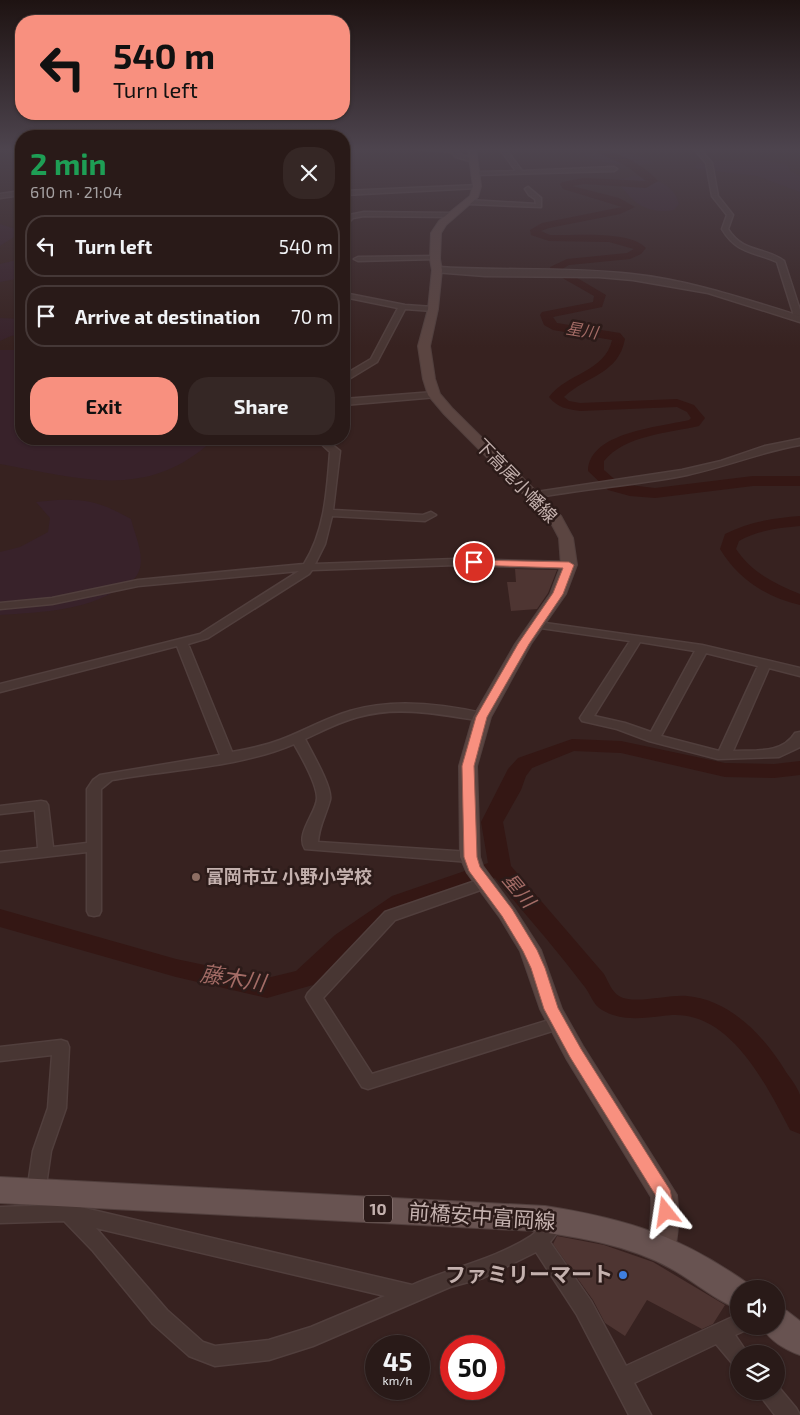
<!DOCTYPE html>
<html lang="en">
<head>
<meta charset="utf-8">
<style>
  body { margin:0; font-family:"Exo 2","Noto Sans JP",sans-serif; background:#352725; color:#f1f3f6; height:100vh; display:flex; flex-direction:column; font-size:19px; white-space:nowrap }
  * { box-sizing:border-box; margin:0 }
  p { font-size:16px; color:#a5a1a2 }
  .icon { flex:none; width:28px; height:28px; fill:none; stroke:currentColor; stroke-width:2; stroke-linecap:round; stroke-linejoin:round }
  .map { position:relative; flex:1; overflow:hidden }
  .details { position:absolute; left:15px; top:130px; width:335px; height:315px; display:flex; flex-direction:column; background:#291a18; border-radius:20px; box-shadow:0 1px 4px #0004,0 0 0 1px #453837 }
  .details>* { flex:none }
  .banner { position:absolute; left:15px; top:15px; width:335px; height:105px; border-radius:20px; box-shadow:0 1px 4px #0004,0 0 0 1px #453837; background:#f8907f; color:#111; overflow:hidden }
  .fabs { position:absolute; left:730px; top:1280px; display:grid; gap:10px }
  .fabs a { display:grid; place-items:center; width:55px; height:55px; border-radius:50%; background:#291a18; box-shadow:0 1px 4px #0004,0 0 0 1px #453837; font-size:25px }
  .speed { position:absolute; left:365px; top:1335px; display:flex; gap:10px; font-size:25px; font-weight:700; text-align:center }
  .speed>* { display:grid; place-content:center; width:65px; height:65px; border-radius:50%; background:#291a18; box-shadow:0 1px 4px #0004,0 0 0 1px #453837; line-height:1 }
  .speed small { font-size:12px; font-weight:400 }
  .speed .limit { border:8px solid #d22; background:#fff; color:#111 }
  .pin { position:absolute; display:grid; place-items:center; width:42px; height:42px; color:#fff; margin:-21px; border:2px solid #fff; border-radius:50%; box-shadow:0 1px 5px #0007 }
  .me { position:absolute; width:55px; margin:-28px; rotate:345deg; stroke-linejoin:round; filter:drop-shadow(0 0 4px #0008) }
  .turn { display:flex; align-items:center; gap:18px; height:105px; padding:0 15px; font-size:22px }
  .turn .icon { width:65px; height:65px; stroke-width:2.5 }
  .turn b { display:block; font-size:35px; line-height:42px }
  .round { display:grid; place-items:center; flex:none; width:52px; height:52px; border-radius:20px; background:#352725 }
  .overview { display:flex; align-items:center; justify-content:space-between; height:85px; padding:0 15px }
  h1 { font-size:30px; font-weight:700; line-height:38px; color:#1e9e55 }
  .cta { display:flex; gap:10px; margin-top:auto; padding:10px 15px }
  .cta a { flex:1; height:58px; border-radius:20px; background:#f8907f; color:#111; font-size:20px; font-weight:700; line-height:58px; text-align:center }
  .cta a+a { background:#352725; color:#f1f3f6 }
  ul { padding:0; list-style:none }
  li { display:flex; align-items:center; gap:15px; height:62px; margin:0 10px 8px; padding:0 5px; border:2px solid #453837; border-radius:20px }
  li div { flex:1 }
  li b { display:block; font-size:19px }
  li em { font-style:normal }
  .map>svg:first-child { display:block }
</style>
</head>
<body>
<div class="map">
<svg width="800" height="1415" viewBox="0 0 800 1415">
  <rect width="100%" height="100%" fill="#372220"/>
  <path fill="#38222a" d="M595,151c15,0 48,2 58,12 -16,5 -55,1 -69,-8z
    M760,159l27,6 4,6 9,5v16l-43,-16 -60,-7 -2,-3 7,-4z
    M634,176c20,3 40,7 45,28l-5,6c-20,3 -35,-1 -48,-18 -4,-4 -8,-8 -10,-12z
    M0,224l19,6 1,3 -20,13z
    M21,259v19l-21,4v-18z
    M0,318l21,1v16l-10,1 -11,5z
    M0,350h21v89h193c-66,63 -135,39 -214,25z
    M57,500c32,-1 45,3 74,19 4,17 16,40 6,56 -1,3 -6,6 -9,7 -35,29 -85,30 -128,33v-63l20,-5 28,-15 2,-14 -14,-16z"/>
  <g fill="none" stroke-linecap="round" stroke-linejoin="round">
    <path fill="#341714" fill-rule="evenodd" d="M594,149c21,0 50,16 64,32l-12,7 -62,-4 -12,2 47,12 16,9 -15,7 -71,14 -8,3 9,4c24,1 79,-5 96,13l-5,6 -11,5 -61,6 -7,4 44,26 -4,12 -49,10 4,6 63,10 5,6c-7,36 -38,36 -61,58l5,4 11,2 97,-4 17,6 11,13 -6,8c-30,7 -74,9 -95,35v9l16,14 35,4 98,-12h47v10h-47l-98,12 -25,-2 -22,-6 -20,-19c1,-39 72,-44 101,-51l2,-2 -4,-6 -10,-5 -97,4c-13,-2 -22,-3 -31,-14 18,-24 56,-25 63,-57l-59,-10 -9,-5 -4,-10 2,-3 51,-10 1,-6 -42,-24 -2,-5 17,-8 60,-6 7,-4 -25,-7 -60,-1 -18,-6 -1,-5 12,-7 80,-16 -59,-18 -3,-5 2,-2 22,-4 62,3 -18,-14 -33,-16z
      M800,516v10c-21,2 -42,4 -61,15l-3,8c16,24 38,34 64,45v11c-34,-8 -62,-26 -80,-56l5,-15c23,-12 49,-16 75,-18z
      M572,739l49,2 104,22 49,1 26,-3v14l-26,3 -49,-1 -104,-24 -47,-2 -42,17 -6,8 -5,14 -18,32 8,44 93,108c4,7 8,18 15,22 14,9 51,-2 68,0 44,4 78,41 99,76 5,7 12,16 14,23 0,11 0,27 0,39l-10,-4c-23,-44 -59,-118 -118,-115 -24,2 -48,8 -70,-5 -9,-5 -12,-17 -18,-24 -28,-37 -59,-72 -89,-108l-87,30 -55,39 -40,38 -46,13 -91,-21 -176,-50v-18l176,50 91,19 29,-7 39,-36 57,-39 96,-33 -7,-41 27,-53 10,-11z"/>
  </g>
  <path fill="#4e3532" d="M515,569l42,1 -9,23 -11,16 -26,2 -4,-29h9z
    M557,1236l47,9 49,17 72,43 -12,19 -11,5 -55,-29 -22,36 -20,-13 -12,-23 -40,-56z"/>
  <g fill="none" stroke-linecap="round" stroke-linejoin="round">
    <defs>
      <path id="minor" d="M416,149h43l-2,4 19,7 -3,2 -17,-5 -4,-5z
        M500,149h6l16,22 92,-4 3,2 -3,2 -140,4 2,-3 40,-1z
        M694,149h6l12,14 6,33 15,19 -5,14c16,25 36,17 56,32l16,49v11l-5,-2 -18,-57c-24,-11 -40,-8 -55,-33l5,-14 -15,-19 -6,-33z
        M479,185l-2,3 -133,7v-4z
        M528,187l13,11v9l-72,-3 -3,-2 3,-2 67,4 -1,-5 -6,-4 -4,-6z
        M21,191v4l-21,3v-4z
        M364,212l86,1 3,2 -3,2 -86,-1 -11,2 -9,9v-6l5,-6z
        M437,256v2l-2,1 -77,2 -4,-2 4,-2z
        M344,293l61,12 28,2 4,2 -4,2 -28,-2 -28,53 -33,20v-7l27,-16 27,-51 -54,-11z
        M434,392l4,3 -1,2 -93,8v-6z
        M316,439h9l15,12 -7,59 90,5 8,-3 5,3 -11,6 -93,-5 -7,28 -10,20 141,-5 113,3 5,3 -5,3 -113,-3 -144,5 -3,4 -101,64 -20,6 44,108c16,-3 32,-6 48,-12 24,-9 46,-22 70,-29 43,-13 94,-7 136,3l2,3 -6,4c-40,-6 -83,-16 -124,-4 -19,5 -36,14 -53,22 6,12 28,49 25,61 -4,15 -11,26 -12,42l152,10 5,2 2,3 -2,3 -5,2 -165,-13c-10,-15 12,-37 12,-51 0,-14 -16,-42 -23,-54 -56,24 -123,25 -182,36l-11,9v122l-2,4 -5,1 -5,-1 -2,-4v-59l-87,10v-10l38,-4 -3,-38 -35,4v-8l41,-5 5,1 2,3 5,42 34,-4v-54l6,-9 7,-5 120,-20 -43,-109 -177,46v-8l200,-50 99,-63 -161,15 -86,18 -52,5v-6l52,-5 86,-18 166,-16c21,-33 23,-74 26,-112z
        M800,439v6c-40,7 -78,23 -118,31 -49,9 -99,13 -148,22l-5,-3 1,-2 152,-23 39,-9 44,-15z
        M538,622l164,23 98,23v8l-31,-8 -36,83c23,-1 49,3 62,-18l5,-1v15l-21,10 -61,2 -69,-18 -32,-12 -35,-8 -2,-3 50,-77 -96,-14 -2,-2 2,-2zM640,642l55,9 -44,81 -26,-9 -31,-7zM706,653l52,13 -39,85 -58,-15z
        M484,878l5,1 2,4 -2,4 -94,33 -72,78 49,76 187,-57 6,2 2,4 -2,4 -197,62 -6,-2 -54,-86 -2,-4 2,-4 77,-81z
        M61,1040l6,2 2,5 -3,61 -15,43 -6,41 -2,6 -7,2 -7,-2 -2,-6 6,-41 15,-43 4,-53 -52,6v-14z
        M75,1186l7,2 2,6 -4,13 332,78c39,-17 84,-26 119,-49 10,-7 14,-19 26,-23l7,2 2,6 -16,21 41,59 35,65 113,-52v12h9l-2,4 -11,5 13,19h-9v12l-7,-3 -16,-19 -82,39 17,32h-22l-52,-100 -41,-63 -53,26 -33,9 -137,59 -44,14 -54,6 -26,-10 -36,-32 -60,-73 -29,-30 -64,2v-16l62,-2 6,-17zM96,1228l289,68 -74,31 -42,13 -54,6 -12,-4 -36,-32z
        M776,1384l20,24 4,7h-25l-13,-17 -3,-7h17z"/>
      <path id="tertiary" d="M437,267c64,4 129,0 194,7 58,6 113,25 169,42v6l-92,-29 -75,-13 -34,-3 -114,-1 -51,-4 -1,-2z"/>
      <path id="secondary" d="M468,149h8l5,37 -3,11 -32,28 -5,8 -1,26 2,11 -4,39 -8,37 5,33 5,15 12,14 109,108 12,22 4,27 -11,29 -35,50 -40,73 -14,49 3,91 3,9 31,42 27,42 21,59 21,37 94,149c2,20 3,44 -6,63l-9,3 -9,-3c-8,-16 0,-42 -2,-61l-84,-137 -27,-51 -20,-58 -20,-33 -33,-45 -7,-16 -1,-91 14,-49 42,-73 35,-50 11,-29 -2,-27 -9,-17 -106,-107 -16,-19 -5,-16 -5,-33 10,-37 4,-39 -2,-11 1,-26 8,-12 31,-25 3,-10z"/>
      <path id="primary" d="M0,1177l545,29c83,13 136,30 205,79l2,4h-13v20c-25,-9 -45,-28 -69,-41 -42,-23 -88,-30 -135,-37l-535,-28z
        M776,1307l11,4 13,10v34c-14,-5 -32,-15 -38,-29h14z"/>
    </defs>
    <use href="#minor" stroke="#513f3d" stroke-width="3"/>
    <use href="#tertiary" stroke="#513f3d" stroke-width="3"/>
    <use href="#secondary" stroke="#513f3d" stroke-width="2"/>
    <use href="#primary" stroke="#513f3d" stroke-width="2"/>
    <use href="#minor" fill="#483633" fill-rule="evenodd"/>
    <use href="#tertiary" fill="#483633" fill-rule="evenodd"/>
    <use href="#secondary" fill="#5b4541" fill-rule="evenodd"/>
    <use href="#primary" fill="#685351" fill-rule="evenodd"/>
  </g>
  <linearGradient id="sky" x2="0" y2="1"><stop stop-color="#1e1312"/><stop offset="0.43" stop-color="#4d444e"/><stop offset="1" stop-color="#4d444e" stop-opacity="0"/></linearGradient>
  <rect width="800" height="347" fill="url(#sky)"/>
  <path fill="#f8907f" stroke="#a15e53" d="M471,560l98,2 5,3 -11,29 -34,50 -42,73 -13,49 3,91 3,10 32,42 25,41 8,18 13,40 23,41 89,141 5,22 -2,5 -7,3 -6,-3 -4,-21 -86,-139 -26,-48 -13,-41 -8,-17 -21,-35 -33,-45 -5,-14 -2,-91 14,-49 42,-73 35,-51 10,-25 -89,-3h-3z"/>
  <circle fill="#8d6e63" stroke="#2c1b19" stroke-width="2" cx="196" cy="877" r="5"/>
  <circle fill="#3f7fe0" stroke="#2c1b19" stroke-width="2" cx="623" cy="1275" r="5"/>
  <g text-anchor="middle" stroke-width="5" stroke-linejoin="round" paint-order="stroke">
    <g font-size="16" font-style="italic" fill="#a46c66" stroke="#2c1b19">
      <text transform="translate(582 330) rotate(9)" y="6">星川</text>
    </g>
    <rect fill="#2c1b19" stroke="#968481" stroke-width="1" x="364" y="1195.5" width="28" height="27" rx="4"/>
    <g font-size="16" font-weight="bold" fill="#c4b1ae">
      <text x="378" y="1215">10</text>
    </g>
    <g font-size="18" fill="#c4b1ae" stroke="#2c1b19">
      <text transform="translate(516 481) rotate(46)" y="6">下高尾小幡線</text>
    </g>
    <g font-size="18" font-weight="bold" fill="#c4b1ae" stroke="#2c1b19" text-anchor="start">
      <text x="206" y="883">富岡市立 小野小学校</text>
    </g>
    <g font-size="19" font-style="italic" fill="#a46c66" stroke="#2c1b19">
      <text transform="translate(519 890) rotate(50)" y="7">星川</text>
    </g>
    <g font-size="21" fill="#c4b1ae" stroke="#2c1b19">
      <text transform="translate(482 1217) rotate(4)" y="7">前橋安中富岡線</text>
    </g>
    <g font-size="21" font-weight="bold" fill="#c4b1ae" stroke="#2c1b19" text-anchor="end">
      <text x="613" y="1282">ファミリーマート</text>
    </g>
    <g font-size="22" font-style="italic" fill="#a46c66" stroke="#2c1b19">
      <text transform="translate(233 978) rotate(9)" y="8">藤木川</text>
    </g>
  </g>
</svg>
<div class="fabs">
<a><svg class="icon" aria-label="sound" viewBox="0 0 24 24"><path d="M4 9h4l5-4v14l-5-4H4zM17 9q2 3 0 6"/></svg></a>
<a><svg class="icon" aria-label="layers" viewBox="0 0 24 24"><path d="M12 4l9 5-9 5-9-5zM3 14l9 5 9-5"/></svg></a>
</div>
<div class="speed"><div>45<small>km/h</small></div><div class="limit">50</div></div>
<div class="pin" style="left:474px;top:562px;background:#d93025"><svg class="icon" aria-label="arrive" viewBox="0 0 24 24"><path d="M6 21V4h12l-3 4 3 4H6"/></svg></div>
<svg class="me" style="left:666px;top:1212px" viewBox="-20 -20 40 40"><path d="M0-17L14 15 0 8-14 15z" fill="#f8907f" stroke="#fff" stroke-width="4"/></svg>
<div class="banner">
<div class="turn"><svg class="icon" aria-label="left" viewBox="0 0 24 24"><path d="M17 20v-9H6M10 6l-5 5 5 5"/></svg><div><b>540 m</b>Turn left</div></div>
</div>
<section class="details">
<div class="overview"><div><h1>2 min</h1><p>610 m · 21:04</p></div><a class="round"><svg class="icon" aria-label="close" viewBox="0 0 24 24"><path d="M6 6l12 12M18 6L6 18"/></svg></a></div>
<ul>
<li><svg class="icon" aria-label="left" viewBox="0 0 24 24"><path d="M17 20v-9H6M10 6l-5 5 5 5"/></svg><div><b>Turn left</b></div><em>540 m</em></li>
<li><svg class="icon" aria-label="arrive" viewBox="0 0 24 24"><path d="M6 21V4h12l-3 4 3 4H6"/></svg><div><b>Arrive at destination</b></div><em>70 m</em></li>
</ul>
<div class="cta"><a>Exit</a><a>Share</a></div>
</section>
</div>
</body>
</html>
